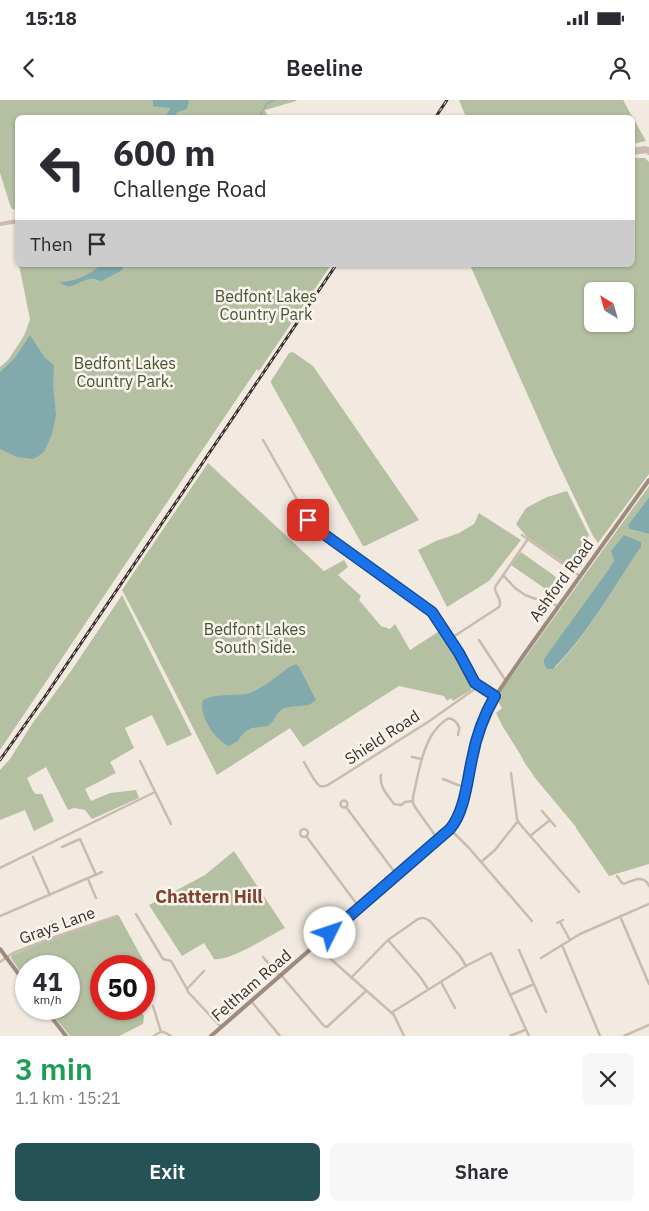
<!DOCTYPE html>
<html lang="en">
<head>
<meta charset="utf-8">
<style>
  body { margin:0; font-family:"IBM Plex Sans",sans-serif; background:#f7f7f7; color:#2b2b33; height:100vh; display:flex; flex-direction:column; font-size:19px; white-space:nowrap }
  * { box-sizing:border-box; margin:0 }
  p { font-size:16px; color:#7c7c81 }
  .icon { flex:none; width:28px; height:28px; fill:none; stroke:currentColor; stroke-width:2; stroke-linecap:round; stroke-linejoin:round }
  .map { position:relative; height:936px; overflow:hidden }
  .details { display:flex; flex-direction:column; background:#fff; flex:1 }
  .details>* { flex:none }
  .banner { position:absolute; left:15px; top:15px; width:620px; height:152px; border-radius:8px; box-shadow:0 1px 4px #0004; background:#fff; color:#2b2b33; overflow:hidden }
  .needle { width:32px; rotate:323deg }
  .controls { position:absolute; left:584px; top:182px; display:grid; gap:10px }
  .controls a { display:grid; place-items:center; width:50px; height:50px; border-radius:8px; background:#fff; box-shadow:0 1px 4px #0004; font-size:25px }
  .speed { position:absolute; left:15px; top:855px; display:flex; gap:10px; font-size:25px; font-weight:700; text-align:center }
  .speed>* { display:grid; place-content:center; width:65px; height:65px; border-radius:50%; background:#fff; box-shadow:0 1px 4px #0004; line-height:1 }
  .speed small { font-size:12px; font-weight:400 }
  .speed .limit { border:8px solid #d22; background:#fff; color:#111 }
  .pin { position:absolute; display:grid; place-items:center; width:42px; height:42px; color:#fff; margin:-21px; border-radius:10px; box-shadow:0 2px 8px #0006 }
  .me { position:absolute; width:55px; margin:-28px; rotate:49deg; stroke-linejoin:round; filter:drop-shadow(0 0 4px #0008) }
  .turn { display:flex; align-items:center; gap:18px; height:105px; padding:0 15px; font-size:22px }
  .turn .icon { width:65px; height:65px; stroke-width:2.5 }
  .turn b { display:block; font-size:35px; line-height:42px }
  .then { display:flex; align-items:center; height:48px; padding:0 15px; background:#0003; gap:10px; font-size:19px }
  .round { display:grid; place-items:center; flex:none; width:52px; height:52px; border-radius:8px; background:#f7f7f7 }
  .headline { display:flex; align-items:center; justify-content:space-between; height:85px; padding:0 15px }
  h1 { font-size:30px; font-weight:600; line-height:38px; color:#1e9e55 }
  .action { display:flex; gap:10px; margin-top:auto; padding:10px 15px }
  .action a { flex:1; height:58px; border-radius:8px; background:#245257; color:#fff; font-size:20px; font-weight:600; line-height:58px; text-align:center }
  .action a+a { background:#f7f7f7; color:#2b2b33 }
  .status { display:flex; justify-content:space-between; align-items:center; height:35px; padding:0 25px; background:#fff; direction:ltr }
  .status svg { height:14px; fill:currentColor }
  header { display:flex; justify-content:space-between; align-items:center; height:65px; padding:0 15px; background:#fff; font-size:22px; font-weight:600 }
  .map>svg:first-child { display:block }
</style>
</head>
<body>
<div class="status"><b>15:18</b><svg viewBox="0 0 49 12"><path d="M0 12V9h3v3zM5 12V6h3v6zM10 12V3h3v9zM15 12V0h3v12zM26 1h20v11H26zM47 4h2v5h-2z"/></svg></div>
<header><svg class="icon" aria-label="back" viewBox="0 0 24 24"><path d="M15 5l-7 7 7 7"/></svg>Beeline<svg class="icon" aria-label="person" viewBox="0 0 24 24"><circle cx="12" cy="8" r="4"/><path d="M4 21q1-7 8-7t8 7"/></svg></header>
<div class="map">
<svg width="649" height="936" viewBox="0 0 649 936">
  <rect width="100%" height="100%" fill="#f2eae1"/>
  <path fill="#b5c0a2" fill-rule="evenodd" d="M0,0h297l-1,1 -31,9 3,7 -250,1 -1,93 -6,-3 -11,-35z
    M459,0h164l23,41 -13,3 -1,-26 -166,-1z
    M633,58h12l4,4v312l-51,69 -5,-7 -37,-77 -86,-194h162zM625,191v33h-33v-33z
    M19,165h312l-72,106 -2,-2 -257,381v-383l8,-7 14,-21 4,-8 4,-12z
    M293,252l20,14 106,154 -54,26h-2l-92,-163v-2l18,-28z
    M208,363l116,108 20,-11 4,7 -10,8 23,21 -2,4 22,26 9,3 5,-5 15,26 31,-20 16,24 15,28 -1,8 -18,11 -2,-3 -4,3 -3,-5 -45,-10 -96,61 -13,-19 -73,47 -68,-134 -27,-51z
    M649,386v11l-21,28 1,4 20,5v330l-40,12 -33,-48v-1l-41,-49 -3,-5 -6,-8 -6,-11 -17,-27 -7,-14 6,-5 -6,-10zM641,447c-28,41 -52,86 -87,122l60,-109z
    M567,391l22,44 -21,31 -41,-29 -11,-13 10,-16 21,-11z
    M479,413l42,27 -32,41 -42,26 -29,-57 18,-9 23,-8 15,-9z
    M521,452l35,25 -2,6 -7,7 -36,-25z
    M122,495l70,140 -25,11 -15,-31 -27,13 9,20 -24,14 6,11 -31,16 6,12 19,-8 26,-3 3,8 -47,21 -7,-9 -11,-2 -6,2 -22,-43 -19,11 6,13 3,3h6l12,27 -20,10 -9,-21 -25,10v-50l10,-11 22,-35 39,-53z
    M234,751l51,77c-14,7 -56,34 -71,31l-10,-16 -22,13 -33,-51 56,-30z
    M119,816l29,53 -4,2 11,19 -11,6v-30h-43v43h39l4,7 -1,8 -24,12h-49l-22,-27h21v-43h-43v14l-15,-22 1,-3 37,-15z"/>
  <path fill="#82aaad" d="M153,0h36l-2,9 -9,3 -4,4v1h-9l5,-8v-1l-9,-1 -8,-1z
    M101,165h22c0,1 0,3 0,4 -1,2 -18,10 -21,12 -5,0 -7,-3 -12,-2 -13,2 -18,13 -31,3 16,0 29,-7 42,-17z
    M30,235l15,23 9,7 -1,20 3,30 -4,19 -8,18 -10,7 -17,-2 -17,-8v-77l15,-14z
    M649,397v37l-20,-5 -1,-4z
    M624,435l17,7v5c-28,41 -52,86 -88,122h-6l-3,-5v-5l63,-87 7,-12 -3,-9z
    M296,564l3,3 17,33 -7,5 -20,2 -7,2 -5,5 -3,6 -6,6 -16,2 -6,3 -5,5 -3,5 -9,5c-14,-6 -31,-31 -26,-46 14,-7 28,-4 43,-6 10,-1 35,-20 43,-27z"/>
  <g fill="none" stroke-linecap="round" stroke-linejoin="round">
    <path stroke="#82aaad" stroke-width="1" d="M259,18l2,-2v-4l3,-3 2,-5 9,-4"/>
    <path stroke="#c9bbad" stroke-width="2.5" d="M263,340l48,84 121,88 27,41 16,30 20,13
      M522,435l58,41
      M503,475l12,13 10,7 11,4h11l11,8
      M453,537l46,-30c4,-8 -5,-13 -4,-20l33,-48
      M479,540l27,41
      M412,657l10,2
      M140,661l31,63
      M304,662c3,5 11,21 16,24 4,1 5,0 8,-1l100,-63 51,-36
      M511,673l6,46 2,4 60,69
      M381,675c-2,12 6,19 13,29l7,1 4,-3 8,-1
      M443,679l15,6 8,2
      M340.5 704a3.5 3.5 0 1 1 7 0a3.5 3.5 0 1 1-7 0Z
      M346,707l50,67
      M542,711l13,15
      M450,729l19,19 63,73
      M300 733a4 4 0 1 1 8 0a4 4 0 1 1-8 0Z
      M306,736l53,71
      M530,736l20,-16
      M437,738l-22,-31 -2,-4v-6c5,-21 8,-45 20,-64 3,-4 9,-11 14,-14 5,-2 11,4 12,8 1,3 -1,5 -1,8
      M62,747l18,-8 16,36
      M33,757l17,38
      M481,762l14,-12 23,-29
      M0,768l155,-76
      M617,776l5,7 2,1c9,-4 20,-10 25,2
      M88,779l8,19
      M136,814l27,45 8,2 16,28
      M0,816l102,-44
      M620,816l29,68
      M560,822l10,18
      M557,823l6,-3
      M388,840l33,38 7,11
      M562,845l38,91
      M316,846l78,69 10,21
      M519,850l27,62
      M263,857l17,20
      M541,858l39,-24 69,-30
      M0,862l13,-9 39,-15 65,-22
      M204,871l-17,18 1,3 33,35
      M281,875l43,51 3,1 39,-36
      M351,878l37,-38 30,-21c5,-2 7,-1 12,2l30,35 6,10
      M441,882l14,26
      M510,895l24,-11
      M251,901l29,35
      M153,906l8,26
      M391,913l75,-47 25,-13 1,2 37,81
      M154,936c8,-6 9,-5 17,0
      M510,936l15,-6
      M624,936l25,-11"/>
    <path stroke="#c9bbad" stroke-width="4" d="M632,50l13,-2 4,1
      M632,53l16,-2 1,2
      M0,124l18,-3"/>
    <path stroke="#9d8b7f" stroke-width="4" d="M0,849l26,35
      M45,909l21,27
      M211,936l242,-211 5,-8 3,-7 15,-70 7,-18 9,-21 31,-45 126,-176"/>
    <defs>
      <path id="rail" d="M435,18l12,-18
        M0,660l44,-62 292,-433"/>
    </defs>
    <use href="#rail" stroke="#38302b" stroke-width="3"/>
    <use href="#rail" stroke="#f9f4ed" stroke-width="1" stroke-dasharray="4" stroke-linecap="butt"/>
  </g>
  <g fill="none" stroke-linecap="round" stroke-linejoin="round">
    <defs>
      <path id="route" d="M308,420l6,7 118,85 27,41 16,30 20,13c-11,19 -19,41 -23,63 -5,22 -7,52 -22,70l-120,104"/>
    </defs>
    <use href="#route" stroke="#114b97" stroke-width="12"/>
    <use href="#route" stroke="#1a73e8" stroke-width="9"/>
  </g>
  <g text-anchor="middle" stroke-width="5" stroke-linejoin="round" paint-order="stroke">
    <g font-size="16" fill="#465531" stroke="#f9f4ed">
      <text x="266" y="202">Bedfont Lakes<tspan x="266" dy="18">Country Park</tspan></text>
      <text x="125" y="269">Bedfont Lakes<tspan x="125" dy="18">Country Park.</tspan></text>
      <text x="255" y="535">Bedfont Lakes<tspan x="255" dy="18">South Side.</tspan></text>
    </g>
    <g font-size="16" fill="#38302b" stroke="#f9f4ed">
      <text transform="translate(561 480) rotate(-54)" y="6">Ashford Road</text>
      <text transform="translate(382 637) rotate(-33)" y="6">Shield Road</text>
      <text transform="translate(57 825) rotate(-20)" y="6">Grays Lane</text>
      <text transform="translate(251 885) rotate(-41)" y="6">Feltham Road</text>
    </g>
    <g font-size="18" font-weight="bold" fill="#81422b" stroke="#f9f4ed">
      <text x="209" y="803">Chattern Hill</text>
    </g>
  </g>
</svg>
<div class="controls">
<a><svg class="needle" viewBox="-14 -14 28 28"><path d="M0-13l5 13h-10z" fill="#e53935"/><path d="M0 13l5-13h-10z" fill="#7c7c81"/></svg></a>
</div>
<div class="speed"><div>41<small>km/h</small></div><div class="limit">50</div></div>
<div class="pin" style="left:308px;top:420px;background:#d93025"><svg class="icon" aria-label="arrive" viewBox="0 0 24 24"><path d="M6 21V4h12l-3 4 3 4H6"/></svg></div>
<svg class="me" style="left:330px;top:833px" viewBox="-20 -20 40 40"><circle r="19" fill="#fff"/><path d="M0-13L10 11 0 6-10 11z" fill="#1a73e8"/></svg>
<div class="banner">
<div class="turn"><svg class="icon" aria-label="left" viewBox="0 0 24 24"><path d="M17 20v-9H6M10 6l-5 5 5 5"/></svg><div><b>600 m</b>Challenge Road</div></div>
<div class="then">Then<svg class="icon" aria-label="arrive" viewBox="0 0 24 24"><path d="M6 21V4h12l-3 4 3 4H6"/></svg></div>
</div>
</div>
<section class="details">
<div class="headline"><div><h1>3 min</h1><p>1.1 km · 15:21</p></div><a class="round"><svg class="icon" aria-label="close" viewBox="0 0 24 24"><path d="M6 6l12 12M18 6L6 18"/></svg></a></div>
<div class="action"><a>Exit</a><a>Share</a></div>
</section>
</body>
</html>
